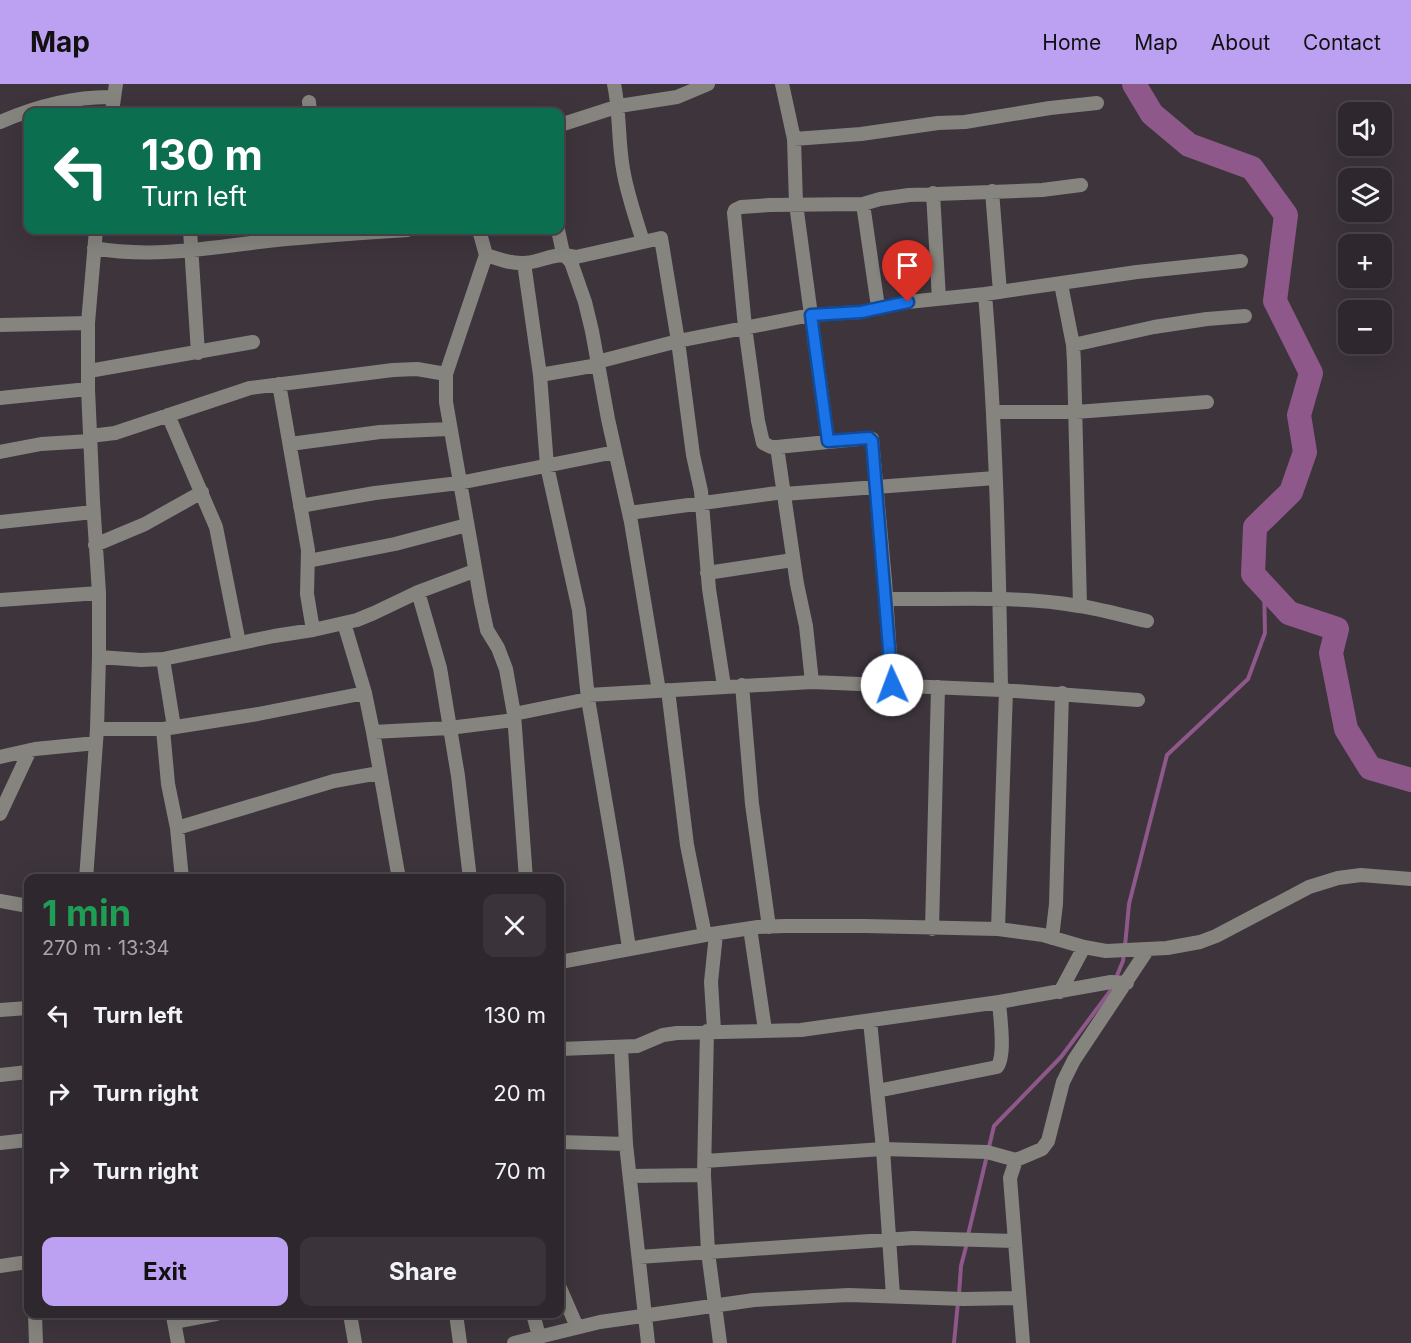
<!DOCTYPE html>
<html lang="en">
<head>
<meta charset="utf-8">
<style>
  body { margin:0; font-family:Inter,sans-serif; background:#3a3339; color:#f1f3f6; height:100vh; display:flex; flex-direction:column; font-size:22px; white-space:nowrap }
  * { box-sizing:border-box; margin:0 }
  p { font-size:20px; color:#a7a5aa }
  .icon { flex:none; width:33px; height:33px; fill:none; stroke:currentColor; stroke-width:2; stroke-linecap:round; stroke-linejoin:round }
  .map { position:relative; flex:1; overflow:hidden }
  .details { position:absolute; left:24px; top:790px; width:540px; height:444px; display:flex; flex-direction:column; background:#2e272d; border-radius:12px; box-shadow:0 6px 24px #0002,0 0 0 2px #494449 }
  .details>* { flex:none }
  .banner { position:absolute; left:24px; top:24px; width:540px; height:126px; border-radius:12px; box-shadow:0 6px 24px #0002,0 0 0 2px #494449; background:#0b6e4f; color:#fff; overflow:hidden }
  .buttons { position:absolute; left:1338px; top:18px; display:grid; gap:12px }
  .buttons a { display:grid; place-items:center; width:54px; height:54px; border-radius:12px; background:#2e272d; box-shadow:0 6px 24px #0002,0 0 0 2px #494449; font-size:30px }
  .pin { position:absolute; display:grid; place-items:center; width:51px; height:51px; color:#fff; margin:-62px -26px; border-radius:50% 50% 50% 0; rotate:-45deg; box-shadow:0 0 6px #0007 }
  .pin .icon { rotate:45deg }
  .me { position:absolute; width:66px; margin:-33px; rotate:358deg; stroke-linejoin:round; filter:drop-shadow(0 0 4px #0008) }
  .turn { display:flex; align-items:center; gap:21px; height:126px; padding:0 18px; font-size:27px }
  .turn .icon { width:78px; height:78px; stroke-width:2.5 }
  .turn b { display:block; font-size:42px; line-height:51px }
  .round { display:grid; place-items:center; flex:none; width:63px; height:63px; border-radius:12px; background:#3a3339 }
  .head { display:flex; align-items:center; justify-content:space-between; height:102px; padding:0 18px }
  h1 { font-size:36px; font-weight:700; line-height:45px; color:#1e9e55 }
  .action { display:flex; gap:12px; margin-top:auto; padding:12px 18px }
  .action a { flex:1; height:69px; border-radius:12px; background:#bca0f2; color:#111; font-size:24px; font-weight:700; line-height:69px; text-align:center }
  .action a+a { background:#3a3339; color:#f1f3f6 }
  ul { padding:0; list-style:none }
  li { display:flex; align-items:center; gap:18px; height:78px; padding:0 18px }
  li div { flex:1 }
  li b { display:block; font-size:22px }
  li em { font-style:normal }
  header { display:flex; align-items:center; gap:36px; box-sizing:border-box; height:84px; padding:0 30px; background:#bca0f2; color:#111 }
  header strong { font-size:28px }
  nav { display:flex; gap:33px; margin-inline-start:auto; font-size:21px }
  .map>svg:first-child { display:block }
</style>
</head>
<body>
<header>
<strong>Map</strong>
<nav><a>Home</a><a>Map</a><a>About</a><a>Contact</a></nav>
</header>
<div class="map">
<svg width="1411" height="1259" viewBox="0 0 1411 1259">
  <rect width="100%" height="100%" fill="#3d343c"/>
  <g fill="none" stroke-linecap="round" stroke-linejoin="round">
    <path stroke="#8e588a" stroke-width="4" d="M1125,862l4,-42 38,-149 81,-76 17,-46 -1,-48
      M968,1151l26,-109 67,-69 50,-67 12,-29 1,-8
      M959,1210l2,-28 6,-23
      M954,1259l4,-41"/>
    <path stroke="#8e588a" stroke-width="24" d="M1134,0l18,30 37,31 63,23 34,47 -11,86 36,72 -12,42 6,37 -14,40 -36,35 -2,47 36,39 48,16 -6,24 15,76 24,39 41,12"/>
    <path stroke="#86847e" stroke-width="14" d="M614,0c6,28 4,57 9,85 4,25 13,49 20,73
      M782,0l12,55 2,65 32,237
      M309,18l1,10
      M112,28l4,-28
      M0,38c37,-16 74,-26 114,-25
      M560,41l59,-19 58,-9 31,-13
      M794,55l67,-5 77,-11 27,-1 85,-14 47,-5
      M992,107l8,101
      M933,109l6,106
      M863,120l15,103
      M190,146l8,123
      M479,146l7,25 -35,104 -5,15v28l35,200 6,28 11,18 8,21 8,45 12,165
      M558,146l5,23 8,9 14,40 7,29 16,88 23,103 28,169
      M94,164c55,10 110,1 165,-6 49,-6 99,-9 148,-12
      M486,171c12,4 25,9 38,8 20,-1 29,-12 52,-6l85,-19 17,103 15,114 8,36 8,98 15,97
      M524,179l16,112 7,91 32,144 9,89 29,170 12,79
      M1061,200l12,61 1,17 6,244
      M985,210c11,132 14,264 16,396
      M0,241l88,-2
      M1073,261l81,-18 53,-8 38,-3
      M597,278l81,-21 133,-26 50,-3 47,-10 77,-8 152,-22 104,-11
      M89,287l164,-29
      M540,291l58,-10
      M279,300l29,166 -1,44 6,36
      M0,314l88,-9
      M993,328h83l131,-10
      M168,331l48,112 23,116
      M90,352l25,-3 135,-45 143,-18 24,-1 29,5
      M290,360l90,-12 69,-3
      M777,363l20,137 9,42 6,56
      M0,368l41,-8 49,-3
      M784,410l211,-16
      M300,422l75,-13 84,-10 156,-31
      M629,429l155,-21
      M0,438l93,-10
      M95,461l50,-21 57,-32
      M308,477l87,-17 72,-19
      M707,489l86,-13
      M418,508l22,76 18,108 12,103
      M886,515c64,1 130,-4 193,7 23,3 45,10 68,15
      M0,516l99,-7
      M344,539l21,70 8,39 26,147
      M99,573l42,3 22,-1 111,-23 39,-6 44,-10 17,-7 44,-21 56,-21
      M163,575l11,68
      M742,601l10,119 17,123
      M892,601l-7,-104 -13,-142 -3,-1 -92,9h-6l-8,-4 -5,-22 -13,-94 -11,-114 1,-3 6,-3 29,-2 93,-1 17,-5 29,-4 133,-5 39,-5
      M668,606l19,155 18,90
      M588,611l224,-13 189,8 137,10
      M514,630l74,-15
      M97,645h66l95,-15 107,-21
      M163,645l5,55 9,44 5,51
      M373,648l76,-4 65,-8
      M0,673l35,-8 61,-6
      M0,730l30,-64
      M177,744l157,-47 45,-8
      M86,795l11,-150 2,-72v-64l-6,-92 -5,-112v-66l8,-93
      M0,817l28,5
      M750,844l15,102
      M932,845l6,-242
      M998,845l8,-239
      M1052,854l4,-34 6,-211
      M560,878l145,-27 53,-8 27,-1h80l133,3 45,6 41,12 22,4 61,-3 33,-6 16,-6 93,-49 29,-9 23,-3 50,4
      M1060,908l24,-45
      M0,926l28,-2
      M870,937l13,128 10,147
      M714,946l-3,-48 5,-48
      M707,947l-3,144 4,77 12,91
      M621,963l5,97 22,199
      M560,965l77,-3 26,-11 14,-2 124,-3 198,-28 112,-20 16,1
      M0,991l28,-3
      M877,1007l120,-24c9,-11 3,-50 2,-65
      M560,1058l66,2
      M0,1059l28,-3
      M705,1077l178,-12 104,3 29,8
      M630,1092l74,-1
      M639,1173l274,-19 101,3
      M0,1182l28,-4
      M560,1204l17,39
      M35,1230l1,29
      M350,1230l5,29
      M456,1230l4,29
      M533,1230l6,22
      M173,1232l5,27
      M174,1238l42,-8
      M514,1259l86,-21 154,-22 95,-5 115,4 54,-1
      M1023,1259l-13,-165 6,-18 26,-11 6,-8 15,-59 11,-22 74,-111"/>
  </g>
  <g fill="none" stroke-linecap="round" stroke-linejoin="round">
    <defs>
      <path id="route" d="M892,601l-20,-244 -3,-3 -41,3 -17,-126 50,-3 47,-10"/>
    </defs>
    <use href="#route" stroke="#114b97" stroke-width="15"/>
    <use href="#route" stroke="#1a73e8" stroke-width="10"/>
  </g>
</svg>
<div class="buttons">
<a><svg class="icon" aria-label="sound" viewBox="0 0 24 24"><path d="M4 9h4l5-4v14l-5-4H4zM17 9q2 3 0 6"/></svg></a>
<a><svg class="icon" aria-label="layers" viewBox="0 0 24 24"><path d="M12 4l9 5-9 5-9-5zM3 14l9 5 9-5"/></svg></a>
<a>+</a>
<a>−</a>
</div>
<div class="pin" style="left:908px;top:218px;background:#d93025"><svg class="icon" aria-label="arrive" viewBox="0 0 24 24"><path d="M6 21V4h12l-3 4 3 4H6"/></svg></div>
<svg class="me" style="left:892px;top:601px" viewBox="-20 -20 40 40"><circle r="19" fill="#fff"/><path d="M0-13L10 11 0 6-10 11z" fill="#1a73e8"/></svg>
<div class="banner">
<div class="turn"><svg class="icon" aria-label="left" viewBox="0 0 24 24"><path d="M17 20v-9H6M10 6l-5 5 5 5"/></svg><div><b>130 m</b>Turn left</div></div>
</div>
<section class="details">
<div class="head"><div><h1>1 min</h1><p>270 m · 13:34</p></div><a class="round"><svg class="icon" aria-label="close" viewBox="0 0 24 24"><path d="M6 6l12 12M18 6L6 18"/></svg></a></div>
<ul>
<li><svg class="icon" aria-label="left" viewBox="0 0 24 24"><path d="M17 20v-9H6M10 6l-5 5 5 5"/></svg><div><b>Turn left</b></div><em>130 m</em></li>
<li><svg class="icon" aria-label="right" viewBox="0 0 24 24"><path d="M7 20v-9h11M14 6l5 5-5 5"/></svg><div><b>Turn right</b></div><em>20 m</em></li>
<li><svg class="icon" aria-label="right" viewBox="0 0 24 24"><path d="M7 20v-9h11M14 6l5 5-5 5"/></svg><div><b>Turn right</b></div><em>70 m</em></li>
</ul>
<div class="action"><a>Exit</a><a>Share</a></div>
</section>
</div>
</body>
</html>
